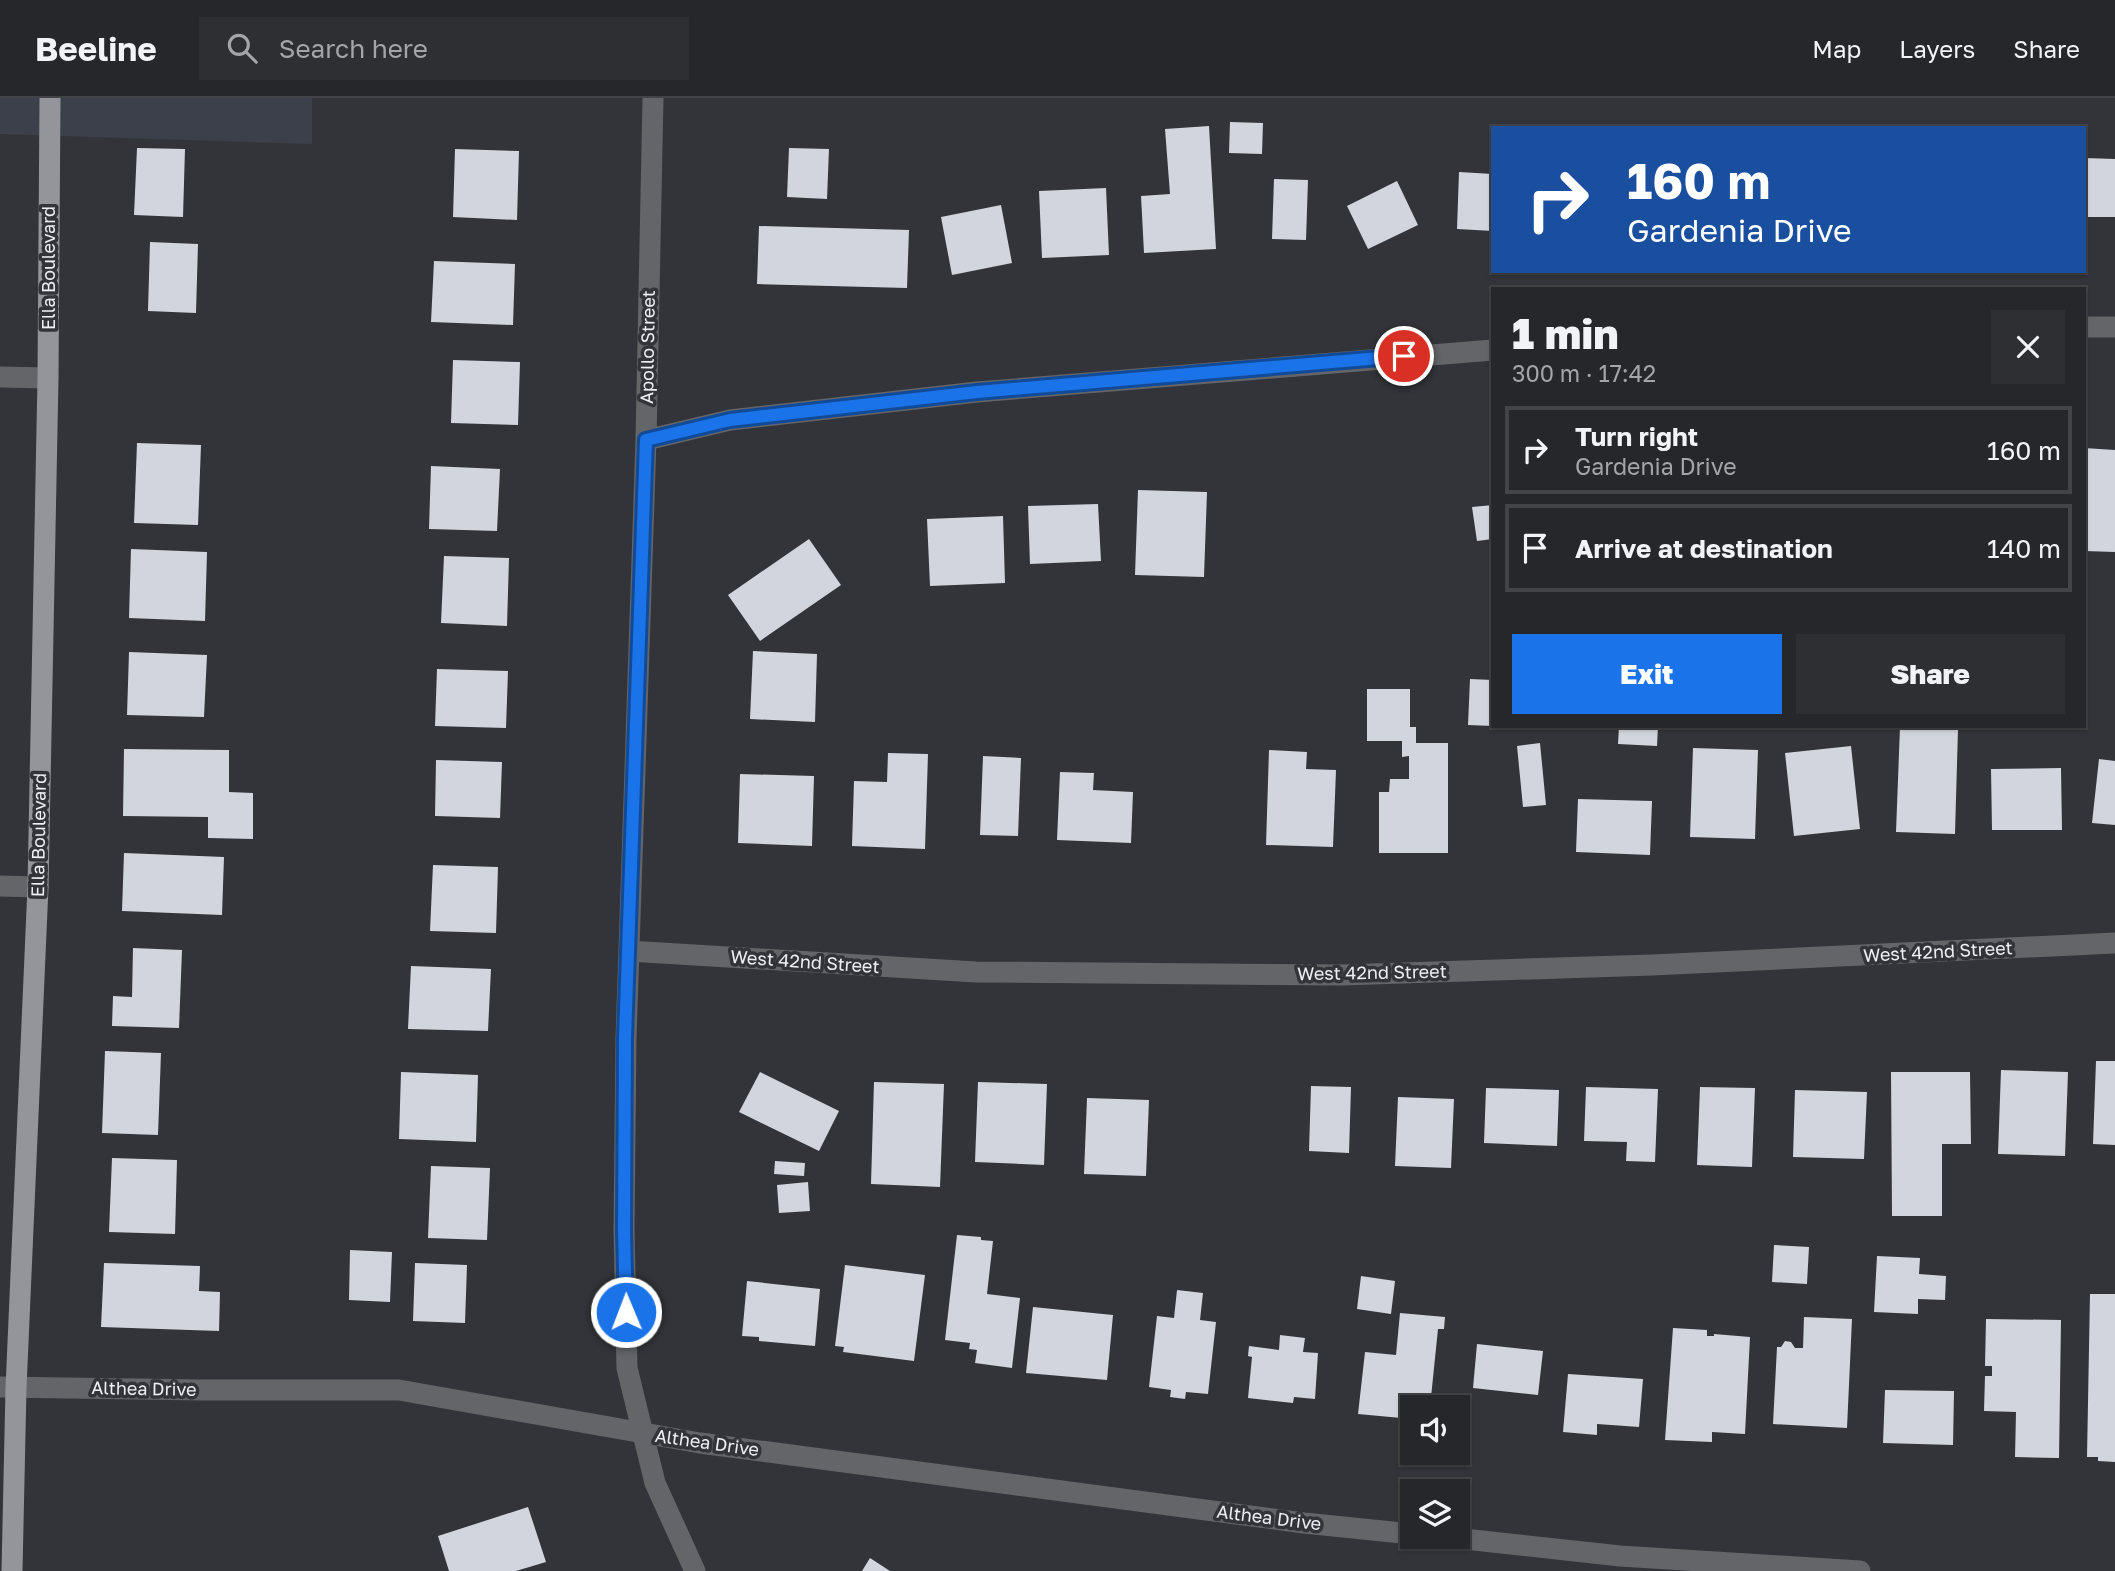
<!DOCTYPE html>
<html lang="en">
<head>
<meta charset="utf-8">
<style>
  body { margin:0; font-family:"Golos Text",sans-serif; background:#2e2f33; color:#f1f3f6; height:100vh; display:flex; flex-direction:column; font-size:26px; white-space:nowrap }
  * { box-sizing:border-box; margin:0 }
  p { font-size:23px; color:#a4a5a9 }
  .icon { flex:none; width:38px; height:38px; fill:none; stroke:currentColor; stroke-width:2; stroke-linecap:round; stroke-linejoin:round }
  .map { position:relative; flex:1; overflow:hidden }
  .drawer { position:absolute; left:1491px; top:189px; width:595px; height:441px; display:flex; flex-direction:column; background:#26272b; border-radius:0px; box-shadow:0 2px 5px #0004,0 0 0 2px #424447 }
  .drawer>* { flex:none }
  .hud { position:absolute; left:1491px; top:28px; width:595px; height:147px; border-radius:0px; box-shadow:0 2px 5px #0004,0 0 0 2px #424447; background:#1a4fa0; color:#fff; overflow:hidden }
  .fabs { position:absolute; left:1400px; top:1297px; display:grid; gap:14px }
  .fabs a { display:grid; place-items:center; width:70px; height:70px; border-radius:0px; background:#26272b; box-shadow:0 2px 5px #0004,0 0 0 2px #424447; font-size:35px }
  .pin { position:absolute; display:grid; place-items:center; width:60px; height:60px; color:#fff; margin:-30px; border:4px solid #fff; border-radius:50%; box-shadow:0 2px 7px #0007 }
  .me { position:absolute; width:77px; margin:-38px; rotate:359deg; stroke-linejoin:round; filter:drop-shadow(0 0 5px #0008) }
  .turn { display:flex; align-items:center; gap:24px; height:147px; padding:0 21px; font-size:32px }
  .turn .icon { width:91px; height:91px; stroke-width:2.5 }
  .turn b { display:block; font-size:49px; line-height:60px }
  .round { display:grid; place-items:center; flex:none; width:74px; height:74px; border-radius:0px; background:#2e2f33 }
  .overview { display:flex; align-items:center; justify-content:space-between; height:119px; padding:0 21px }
  h1 { font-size:42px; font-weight:800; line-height:52px }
  .action { display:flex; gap:14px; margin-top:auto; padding:14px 21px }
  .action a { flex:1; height:80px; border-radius:0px; background:#1a73e8; color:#fff; font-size:28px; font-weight:800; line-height:80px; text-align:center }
  .action a+a { background:#2e2f33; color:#f1f3f6 }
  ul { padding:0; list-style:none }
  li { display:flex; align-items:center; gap:21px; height:88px; margin:0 14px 10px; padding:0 7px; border:4px solid #424447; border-radius:0px }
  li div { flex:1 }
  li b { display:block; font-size:26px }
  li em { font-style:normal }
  header { display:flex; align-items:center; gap:42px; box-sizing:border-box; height:98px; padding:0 35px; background:#26272b; border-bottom:2px solid #424447 }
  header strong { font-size:33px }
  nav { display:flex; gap:38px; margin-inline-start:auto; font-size:24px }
  .search { width:490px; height:63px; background:#2e2f33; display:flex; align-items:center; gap:18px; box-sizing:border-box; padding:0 24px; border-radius:0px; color:#a4a5a9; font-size:26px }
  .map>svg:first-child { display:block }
</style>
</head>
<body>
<header>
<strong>Beeline</strong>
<div class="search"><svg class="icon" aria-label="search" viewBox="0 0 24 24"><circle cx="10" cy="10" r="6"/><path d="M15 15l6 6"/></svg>Search here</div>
<nav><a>Map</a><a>Layers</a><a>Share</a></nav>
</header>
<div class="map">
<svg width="2115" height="1473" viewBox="0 0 2115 1473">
  <rect width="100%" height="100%" fill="#323439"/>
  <path fill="#3c404a" d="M0,0h312v46l-312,-10z"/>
  <path fill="#d2d5db" d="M1230,24l33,1 -1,31 -33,-1z
    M1209,28l7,123 -72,4 -3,-57 29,-2 -5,-65z
    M137,50l48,1 -2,68 -49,-2z
    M789,50l40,1 -2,50 -40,-2z
    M455,51l64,2 -2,69 -64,-3z
    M2084,60l31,1v58h-31z
    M1459,74l34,2v57l-36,-2z
    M1274,81l34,1 -2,60 -34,-1z
    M1397,83l21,44 -50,24 -21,-43z
    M1106,90l3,67 -67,3 -3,-67z
    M1001,107l11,58 -60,12 -11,-58z
    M759,128l150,4 -2,58 -150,-4z
    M150,144l48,2 -2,69 -48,-2z
    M434,163l81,3 -2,61 -82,-3z
    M453,262l67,2 -2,63 -67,-2z
    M137,345l64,2 -3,80 -64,-2z
    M2084,350l31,2v102l-31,-1z
    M431,368l69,3 -3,62 -68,-2z
    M1138,392l69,2 -3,85 -69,-2z
    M1098,406l3,57 -71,3 -2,-58z
    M1493,407v34l-16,2 -5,-34z
    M1003,418l2,67 -75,3 -3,-67z
    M809,441l32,46 -81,56 -32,-46z
    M131,451l76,3 -2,69 -76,-3z
    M444,458l65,2 -2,68 -66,-3z
    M753,553l64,3 -2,68 -65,-3z
    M129,554l78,3 -3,62 -77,-2z
    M437,571l71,2 -2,57 -71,-2z
    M1470,581l23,1v46l-25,-1z
    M1367,591h43v38h6v16h32v110h-69v-61h10l1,-13h19v-23l-7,1v-16h-35z
    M1619,628h39l-1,20 -39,-2z
    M1900,629l58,2 -3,105 -59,-2z
    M1540,645l6,62 -23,2 -6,-61z
    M1851,648l9,83 -66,7 -9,-83z
    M1693,650l65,2 -3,89 -65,-2z
    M124,651l105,1v42l24,1v46l-45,-1v-21l-85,-1z
    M1269,652l38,2 -1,17 30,1 -3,77 -67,-2z
    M888,655l40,1 -3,95 -73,-3 2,-65 33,1z
    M983,658l38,2 -3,78 -38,-1z
    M2099,661l16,2v64l-23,-2z
    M436,662l66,2 -2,56 -65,-2z
    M2061,670l1,62h-70l-1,-61z
    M1060,674l34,1 -1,17 40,2 -2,51 -74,-3z
    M740,676l74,2 -2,70 -74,-3z
    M1578,701l74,2 -2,54 -74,-3z
    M124,755l100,4 -2,58 -100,-4z
    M433,767l65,2 -2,66 -66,-2z
    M133,850l49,2 -3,78 -67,-2 1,-30 19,1z
    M411,868l80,3 -3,62 -80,-2z
    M105,953l56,2 -3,82 -56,-2z
    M2096,963h19v84l-22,-1z
    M2001,972l67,2 -3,84 -67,-2z
    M401,974l77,3 -2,67 -77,-3z
    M760,974l79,39 -20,40 -80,-39z
    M1891,974h79l1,72h-29v72h-50z
    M874,984l70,2 -4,103 -69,-3z
    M978,984l69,2 -3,81 -69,-3z
    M1311,988l40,1 -2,66 -40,-2z
    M1586,989l72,2 -3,73 -29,-1 1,-19 -43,-1z
    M1700,989l55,1 -3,79 -55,-2z
    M1486,990l73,2 -2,56 -73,-3z
    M1795,992l72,2 -3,67 -71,-2z
    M1398,999l56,2 -3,69 -56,-2z
    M1087,1000l62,2 -3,76 -62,-2z
    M112,1060l65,2 -2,74 -66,-2z
    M775,1063l30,2 -1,13 -30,-2z
    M431,1068l59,2 -3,72 -59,-2z
    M808,1084l2,29 -31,2 -2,-28z
    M957,1137l24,2v3l12,1 -6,53 33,4 -8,70 -37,-5 2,-13 -8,-1 1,-6 -25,-3z
    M1774,1147l35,2 -2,37 -35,-2z
    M350,1152l42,2 -2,50 -41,-2z
    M1877,1158l43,2 -1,16 27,2 -1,24 -27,-1v15l-44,-2z
    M104,1165l96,3 -1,25 21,1 -1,39 -118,-4z
    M415,1165l52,2 -2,58 -52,-2z
    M845,1167l80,10 -11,86 -71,-9 1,-5 -9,-1z
    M1361,1178l34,5 -4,33 -34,-5z
    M747,1183l73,8 -5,57 -56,-5v-4l-17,-1z
    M1177,1192l26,3 -3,27 16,2 -8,72 -22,-2 -1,7 -15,-2 1,-7 -22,-3 8,-71 17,2z
    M2090,1196h25v168l-17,-1v-4h-11z
    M1033,1209l80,8 -6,65 -81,-7z
    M1400,1215l45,4 -1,12h-6l-8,78h-18v12l-54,-5 7,-62 31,3z
    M1804,1219l48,2 -5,109 -74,-4 4,-77h4l4,-6 6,1 4,6h8z
    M1986,1221l75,1 -2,138 -44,-1 1,-45 -32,-1 1,-35h7v-10h-7z
    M1673,1230l34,2v6h7v-2l36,3 -5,97 -33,-2v10l-47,-2z
    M1280,1237l25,3 -2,14 15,1 -3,46 -21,-2 -1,6 -45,-5 4,-41 -4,-1 1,-10 30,4z
    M1477,1246l66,7 -5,44 -65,-7z
    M1568,1276l75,5 -4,48 -42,-3v11l-34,-3z
    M1885,1292l69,1 -1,54 -70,-2z
    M528,1409l18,55 -30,9h-67l-11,-35z
    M870,1460l20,13h-28z"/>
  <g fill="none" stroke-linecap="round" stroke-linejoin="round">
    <path stroke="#646568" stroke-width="21" d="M653,0l-7,342 -20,598 -2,192 3,138 28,115 40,88
      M2084,229h31
      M0,279l48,1
      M646,342l84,-20 247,-28 516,-42
      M0,788l38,1
      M629,853l347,21 366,3 310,-10 463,-22
      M0,1289l202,3h197l301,53 604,80 108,11
      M1437,1438l183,20 240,15"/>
    <path stroke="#93959a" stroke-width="21" d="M12,1473l4,-183 22,-501 10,-509 2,-280"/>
  </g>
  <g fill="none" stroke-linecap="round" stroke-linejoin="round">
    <defs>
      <path id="route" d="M626,1214l-2,-82 1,-192 21,-598 84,-20 247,-28 427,-36"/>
    </defs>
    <use href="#route" stroke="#114b97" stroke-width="18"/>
    <use href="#route" stroke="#1a73e8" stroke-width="12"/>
  </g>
  <g text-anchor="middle" stroke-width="7" stroke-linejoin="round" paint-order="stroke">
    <g font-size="18" fill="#edeef1" stroke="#323439">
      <text transform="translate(49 170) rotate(-90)" y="6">Ella Boulevard</text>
      <text transform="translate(648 249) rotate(-89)" y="6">Apollo Street</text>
      <text transform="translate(39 737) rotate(-89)" y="6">Ella Boulevard</text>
      <text transform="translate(1938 854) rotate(-3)" y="6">West 42nd Street</text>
      <text transform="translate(805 864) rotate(4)" y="6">West 42nd Street</text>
      <text transform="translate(1372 875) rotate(-1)" y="6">West 42nd Street</text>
      <text transform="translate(144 1291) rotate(1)" y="6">Althea Drive</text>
      <text transform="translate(707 1345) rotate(8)" y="6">Althea Drive</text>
      <text transform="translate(1269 1420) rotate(7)" y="6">Althea Drive</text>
    </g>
  </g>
</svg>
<div class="fabs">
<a><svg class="icon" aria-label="sound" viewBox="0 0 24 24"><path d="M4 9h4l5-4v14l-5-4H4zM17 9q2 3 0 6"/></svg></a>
<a><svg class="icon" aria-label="layers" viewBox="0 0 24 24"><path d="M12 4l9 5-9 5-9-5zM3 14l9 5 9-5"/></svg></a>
</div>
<div class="pin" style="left:1404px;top:258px;background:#d93025"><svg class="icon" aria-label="arrive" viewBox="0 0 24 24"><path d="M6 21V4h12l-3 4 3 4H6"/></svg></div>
<svg class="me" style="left:626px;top:1214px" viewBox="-20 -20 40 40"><circle r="17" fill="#1a73e8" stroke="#fff" stroke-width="3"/><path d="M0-11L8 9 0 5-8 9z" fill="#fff"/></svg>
<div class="hud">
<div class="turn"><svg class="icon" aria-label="right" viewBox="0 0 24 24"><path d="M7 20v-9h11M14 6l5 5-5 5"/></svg><div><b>160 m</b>Gardenia Drive</div></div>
</div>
<section class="drawer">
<div class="overview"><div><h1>1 min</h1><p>300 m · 17:42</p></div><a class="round"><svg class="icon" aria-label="close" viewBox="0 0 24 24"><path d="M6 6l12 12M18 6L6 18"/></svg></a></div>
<ul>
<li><svg class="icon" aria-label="right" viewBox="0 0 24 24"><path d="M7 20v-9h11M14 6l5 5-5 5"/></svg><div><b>Turn right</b><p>Gardenia Drive</p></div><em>160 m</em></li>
<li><svg class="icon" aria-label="arrive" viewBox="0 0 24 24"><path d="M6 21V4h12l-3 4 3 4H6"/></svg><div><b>Arrive at destination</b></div><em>140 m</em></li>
</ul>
<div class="action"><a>Exit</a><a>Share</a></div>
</section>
</div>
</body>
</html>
